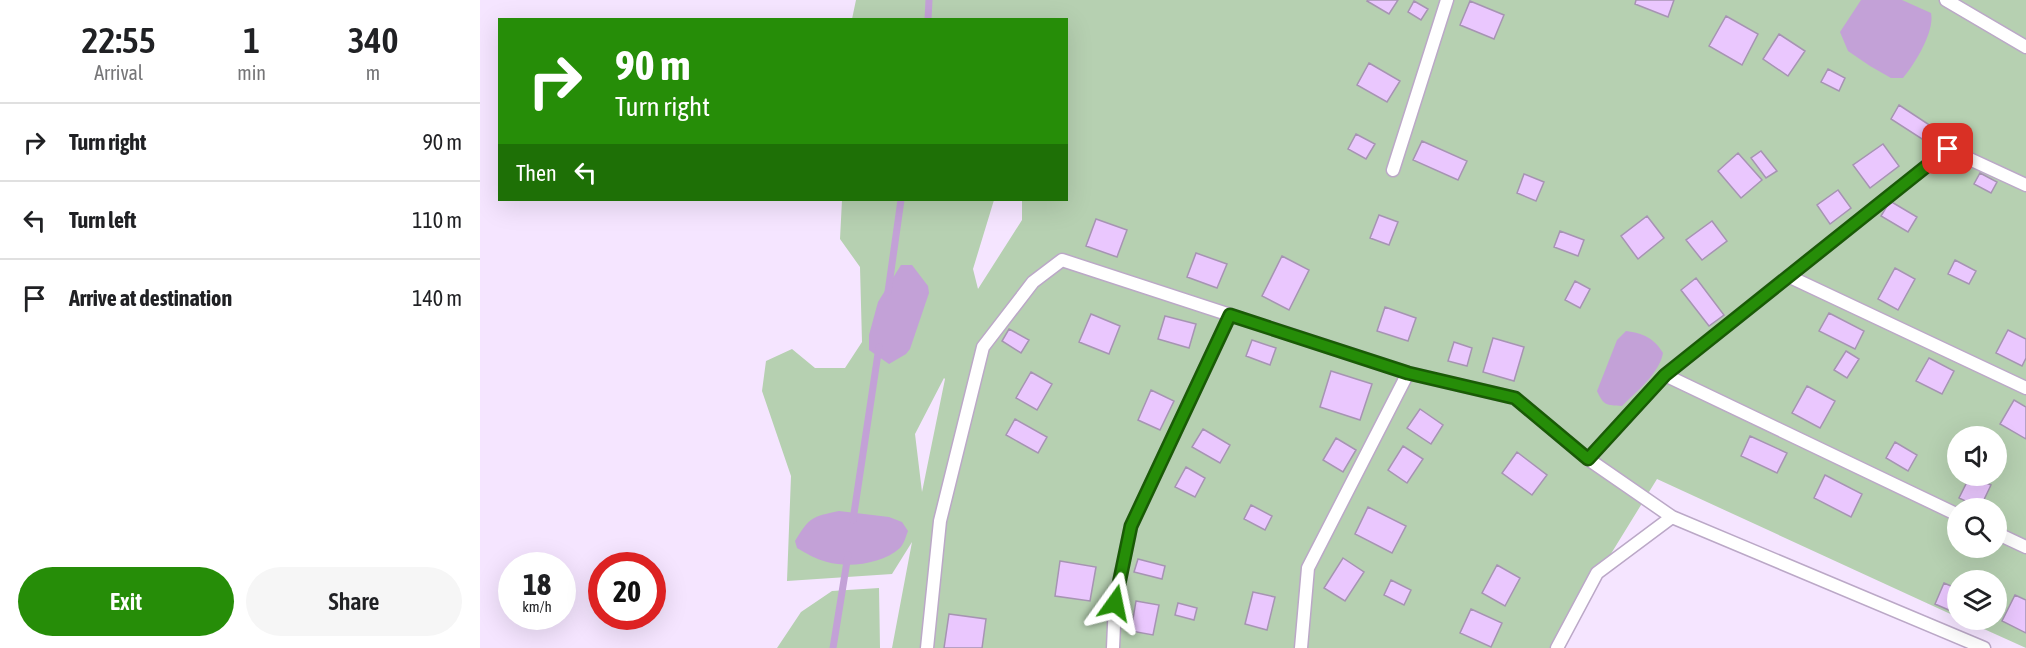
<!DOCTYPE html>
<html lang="en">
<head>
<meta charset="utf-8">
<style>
  body { margin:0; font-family:"Asap Condensed",sans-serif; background:#f6f6f6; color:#202124; height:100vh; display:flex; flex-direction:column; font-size:22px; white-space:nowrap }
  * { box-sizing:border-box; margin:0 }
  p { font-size:20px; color:#757577 }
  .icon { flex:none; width:33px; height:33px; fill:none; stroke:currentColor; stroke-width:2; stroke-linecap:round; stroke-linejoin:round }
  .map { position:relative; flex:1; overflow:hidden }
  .sheet { display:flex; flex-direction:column; background:#fff; width:480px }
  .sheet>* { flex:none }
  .top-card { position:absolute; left:18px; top:18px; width:570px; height:183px; border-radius:0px; box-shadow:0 6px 24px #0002; background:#268d08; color:#fff; overflow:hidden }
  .controls { position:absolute; left:1467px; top:426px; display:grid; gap:12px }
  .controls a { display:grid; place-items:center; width:60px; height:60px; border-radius:50%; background:#fff; box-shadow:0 6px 24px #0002; font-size:30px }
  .speed { position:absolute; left:18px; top:552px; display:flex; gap:12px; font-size:30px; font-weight:700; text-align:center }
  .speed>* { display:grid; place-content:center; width:78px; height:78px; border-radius:50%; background:#fff; box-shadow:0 6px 24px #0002; line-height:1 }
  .speed small { font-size:15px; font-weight:400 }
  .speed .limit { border:9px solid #d22; background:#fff; color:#111 }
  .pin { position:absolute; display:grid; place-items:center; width:51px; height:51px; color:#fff; margin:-26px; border-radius:12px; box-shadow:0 3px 9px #0006 }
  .me { position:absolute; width:66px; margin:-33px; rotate:12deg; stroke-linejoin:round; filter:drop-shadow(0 0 4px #0008) }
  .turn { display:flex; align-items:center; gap:21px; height:126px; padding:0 18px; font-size:27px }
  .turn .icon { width:78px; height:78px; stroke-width:2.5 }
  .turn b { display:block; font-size:42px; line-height:51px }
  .then { display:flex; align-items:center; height:57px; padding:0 18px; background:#0003; gap:12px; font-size:22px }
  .eta { display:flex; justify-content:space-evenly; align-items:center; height:102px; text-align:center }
  .eta b { font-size:36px; font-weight:600; line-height:42px }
  .action { display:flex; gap:12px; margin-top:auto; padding:12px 18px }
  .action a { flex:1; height:69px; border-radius:36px; background:#268d08; color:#fff; font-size:24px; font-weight:600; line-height:69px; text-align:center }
  .action a+a { background:#f6f6f6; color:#202124 }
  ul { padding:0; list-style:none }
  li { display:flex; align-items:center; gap:18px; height:78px; padding:0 18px; border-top:2px solid #e0e0e0 }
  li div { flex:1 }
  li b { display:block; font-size:22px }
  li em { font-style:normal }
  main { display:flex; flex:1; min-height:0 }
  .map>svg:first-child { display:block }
</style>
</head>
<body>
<main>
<section class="sheet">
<div class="eta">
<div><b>22:55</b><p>Arrival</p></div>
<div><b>1</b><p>min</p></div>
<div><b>340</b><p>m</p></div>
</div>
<ul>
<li><svg class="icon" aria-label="right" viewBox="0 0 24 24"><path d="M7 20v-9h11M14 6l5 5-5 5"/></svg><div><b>Turn right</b></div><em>90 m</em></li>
<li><svg class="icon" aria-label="left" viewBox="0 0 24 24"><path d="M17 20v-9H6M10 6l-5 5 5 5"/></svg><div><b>Turn left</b></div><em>110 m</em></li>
<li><svg class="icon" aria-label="arrive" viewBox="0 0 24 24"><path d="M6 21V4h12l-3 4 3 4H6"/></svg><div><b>Arrive at destination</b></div><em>140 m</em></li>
</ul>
<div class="action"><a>Exit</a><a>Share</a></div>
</section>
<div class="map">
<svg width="1546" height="648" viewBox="0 0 1546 648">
  <rect width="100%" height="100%" fill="#f5e5ff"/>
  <path fill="#b6d0b1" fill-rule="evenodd" d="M376,0h1170v648l-62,-28h32v-40h-38l-1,37 -300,-138 -104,169h-661l20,-106 -20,32 -105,7 4,-105 -29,-85 4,-30 26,-12 23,19h30l17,-26 -2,-75 -20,-28 2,-39h152l-21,69 5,20 44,-69v-20h44v-180l-214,-1zM464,378l1,1 -23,113 -7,-58zM1478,436h38v40h-38zM1478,508h38v40h-38z
    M399,588l1,60h-103l24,-36 31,-21z"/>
  <path fill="#c3a1d7" d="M1381,0h41l29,13c4,18 -16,51 -28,65h-12l-21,-12 -22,-15 -8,-19z
    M421,265h11l16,21 1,7 -19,56 -4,5 -17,10 -20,-14v-15l9,-33z
    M1146,331c17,2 28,7 37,22 -4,21 -26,38 -41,53 -16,-1 -18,0 -25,-15l20,-51z
    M359,511l50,6 13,5 6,9c-2,5 -4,13 -8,17 -18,16 -50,20 -73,14 -11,-3 -20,-8 -30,-14l-2,-7c15,-24 16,-24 44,-30z"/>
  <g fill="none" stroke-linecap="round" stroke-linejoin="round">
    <path stroke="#c3a1d7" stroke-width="7" d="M448,20l1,-20
      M408,292l13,-92
      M373,520l26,-173
      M353,648l15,-93"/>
  </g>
  <path fill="#eac7fe" stroke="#a694b2" stroke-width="1.5" d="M888,0h30l-9,14 -22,-13z
    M1156,0h38l-6,17 -33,-13z
    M934,1l14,8 -7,11 -13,-8z
    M990,1l34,14 -10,24 -34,-14z
    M1246,16l32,18 -16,31 -33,-19z
    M1299,34l26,17 -17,25 -25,-17z
    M889,63l31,18 -13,21 -30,-17z
    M1348,69l17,9 -6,13 -18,-9z
    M1419,105l32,21 -9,13 -31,-20z
    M876,134l19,10 -9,15 -18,-10z
    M942,141l45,20 -9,19 -45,-20z
    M1403,144l16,22 -29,22 -17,-23z
    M1281,151l16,20 -11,7 -15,-20z
    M1258,153l24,27 -21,18 -23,-27z
    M1500,173l17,9 -6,11 -17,-9z
    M1044,174l20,8 -8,19 -19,-8z
    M1358,190l13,18 -21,16 -13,-19z
    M1410,201l27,16 -9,15 -27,-16z
    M899,215l19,7 -9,23 -19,-7z
    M1167,216l17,22 -26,21 -17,-23z
    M616,219l31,11 -10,27 -31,-11z
    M1232,221l15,20 -25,19 -16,-20z
    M1080,231l24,9 -6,16 -24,-9z
    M716,253l31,11 -10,24 -30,-11z
    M802,256l27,14 -20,40 -27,-14z
    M1475,260l21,11 -7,13 -21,-10z
    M1415,268l20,11 -17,31 -20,-11z
    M1216,278l28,37 -15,11 -28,-36z
    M1095,281l15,8 -10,19 -15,-8z
    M905,307l31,11 -8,23 -31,-10z
    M1349,313l35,18 -9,18 -36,-18z
    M611,314l29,12 -11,28 -30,-12z
    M685,316l31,8 -7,24 -31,-9z
    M529,329l20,11 -8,13 -19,-12z
    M1528,330l18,9v19l-4,8 -26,-13z
    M1013,338l31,9 -10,34 -31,-9z
    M772,340l24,8 -6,17 -24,-9z
    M974,342l18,6 -5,18 -19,-5z
    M1366,351l13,8 -12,19 -13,-8z
    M1449,358l25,13 -12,23 -26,-13z
    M851,371l41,13 -12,36 -40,-13z
    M551,372l21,12 -15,26 -21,-12z
    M1327,386l28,15 -15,27 -28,-15z
    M671,390l23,11 -14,29 -22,-10z
    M1534,400l12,7v32l-26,-15z
    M940,409l23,16 -12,19 -24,-16z
    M535,419l32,18 -9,16 -32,-18z
    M723,429l27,16 -10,18 -28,-16z
    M1270,436l37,17 -10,20 -36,-17z
    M856,438l20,12 -13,22 -20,-12z
    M1415,442l22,13 -9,16 -22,-13z
    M923,446l20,13 -16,24 -19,-13z
    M1037,452l30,23 -15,20 -30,-22z
    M706,467l19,11 -10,19 -20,-10z
    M1345,475l37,19 -11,23 -37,-19z
    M1490,476l21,9 -11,23 -21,-10z
    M771,505l21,11 -7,14 -21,-11z
    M888,507l38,19 -14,27 -37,-19z
    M863,558l21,14 -19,29 -21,-13z
    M658,559l27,7 -3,13 -28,-7z
    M580,561l36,6 -6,34 -35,-5z
    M1017,565l23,13 -15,28 -23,-13z
    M911,580l20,10 -7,15 -20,-10z
    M1464,583l14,6v25l-23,-10z
    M773,592l22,5 -8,33 -22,-6z
    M1535,595l11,5v33l-24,-12z
    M656,601l23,4 -6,30 -22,-4z
    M698,603l19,5 -3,12 -19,-5z
    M991,609l31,14 -11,24 -31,-14z
    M469,614l37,5 -4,29h-38z"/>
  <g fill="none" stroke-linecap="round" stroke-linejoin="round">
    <defs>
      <path id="lane" d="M1466,0l80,47
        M913,170l54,-170
        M1308,276l238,112
        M1185,375l283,-226 78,36
        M1478,515l-293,-140 -77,84 84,58 312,131
        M1516,533l30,14
        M447,648l13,-127 43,-174 50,-65 29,-22 346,113 107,25 73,61
        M633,648l2,-45 16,-77 99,-211
        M821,648l7,-80 100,-195
        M1077,648l40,-75 75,-56"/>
    </defs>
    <use href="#lane" stroke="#bba8c7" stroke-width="15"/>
    <use href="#lane" stroke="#fff" stroke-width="12"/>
  </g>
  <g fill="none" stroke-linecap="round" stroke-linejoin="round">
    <defs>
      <path id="route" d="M635,603l16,-77 99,-211 178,58 107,25 73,61 77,-84 283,-226"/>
    </defs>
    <use href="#route" stroke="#195c05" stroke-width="15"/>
    <use href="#route" stroke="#268d08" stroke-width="10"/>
  </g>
</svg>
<div class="controls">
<a><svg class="icon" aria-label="sound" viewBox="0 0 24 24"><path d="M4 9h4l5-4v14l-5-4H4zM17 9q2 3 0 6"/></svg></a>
<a><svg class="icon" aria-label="search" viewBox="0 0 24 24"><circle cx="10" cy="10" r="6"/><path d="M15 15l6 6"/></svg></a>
<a><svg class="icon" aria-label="layers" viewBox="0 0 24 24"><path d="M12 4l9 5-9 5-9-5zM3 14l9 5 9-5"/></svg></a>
</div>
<div class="speed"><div>18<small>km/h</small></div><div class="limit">20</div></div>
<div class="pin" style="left:1468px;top:149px;background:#d93025"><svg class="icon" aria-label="arrive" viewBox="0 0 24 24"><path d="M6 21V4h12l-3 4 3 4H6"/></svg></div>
<svg class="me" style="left:635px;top:603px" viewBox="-20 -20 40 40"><path d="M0-17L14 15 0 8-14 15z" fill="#268d08" stroke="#fff" stroke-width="4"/></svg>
<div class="top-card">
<div class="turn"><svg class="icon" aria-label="right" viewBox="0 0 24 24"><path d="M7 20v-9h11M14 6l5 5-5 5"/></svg><div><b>90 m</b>Turn right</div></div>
<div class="then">Then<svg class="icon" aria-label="left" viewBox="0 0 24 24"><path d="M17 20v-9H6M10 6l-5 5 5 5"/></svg></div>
</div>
</div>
</main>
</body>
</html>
